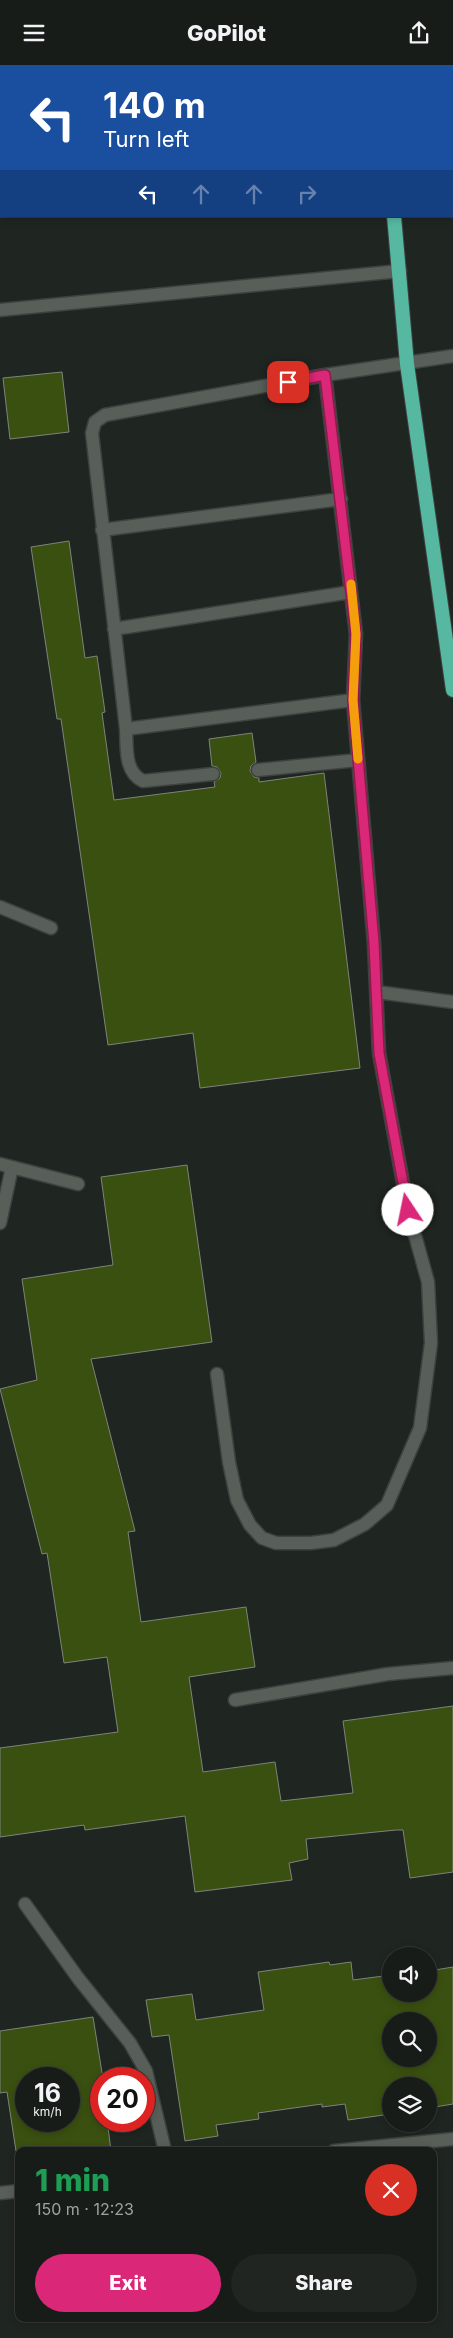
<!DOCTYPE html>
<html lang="en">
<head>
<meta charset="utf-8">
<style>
  body { margin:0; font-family:Inter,sans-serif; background:#202522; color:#f1f3f6; height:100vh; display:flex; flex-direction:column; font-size:19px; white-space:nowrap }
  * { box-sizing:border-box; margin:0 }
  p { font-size:16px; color:#9ea1a2 }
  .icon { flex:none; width:28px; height:28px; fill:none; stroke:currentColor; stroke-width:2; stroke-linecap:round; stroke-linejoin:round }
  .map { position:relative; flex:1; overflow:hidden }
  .details { position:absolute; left:15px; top:2082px; width:422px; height:175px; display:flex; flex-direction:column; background:#171c19; border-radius:10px; box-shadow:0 2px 8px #0003,0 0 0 1px #363a38 }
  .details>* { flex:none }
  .hud { position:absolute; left:0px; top:0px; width:454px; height:152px; box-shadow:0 2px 8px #0003,0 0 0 1px #363a38; background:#1a4fa0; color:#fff; overflow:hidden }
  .buttons { position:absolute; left:382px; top:1882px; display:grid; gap:10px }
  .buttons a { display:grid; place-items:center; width:55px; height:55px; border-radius:50%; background:#171c19; box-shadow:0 2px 8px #0003,0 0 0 1px #363a38; font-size:25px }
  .speed { position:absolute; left:15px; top:2002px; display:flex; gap:10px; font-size:25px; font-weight:700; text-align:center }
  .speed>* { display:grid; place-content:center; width:65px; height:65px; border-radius:50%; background:#171c19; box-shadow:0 2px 8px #0003,0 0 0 1px #363a38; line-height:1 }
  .speed small { font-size:12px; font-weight:400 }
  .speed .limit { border:8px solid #d22; background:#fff; color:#111 }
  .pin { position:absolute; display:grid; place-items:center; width:42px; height:42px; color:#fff; margin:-21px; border-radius:10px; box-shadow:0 2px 8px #0006 }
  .me { position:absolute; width:55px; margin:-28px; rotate:349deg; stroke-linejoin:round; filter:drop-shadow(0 0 4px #0008) }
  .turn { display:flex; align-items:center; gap:18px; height:105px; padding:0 20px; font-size:22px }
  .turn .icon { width:65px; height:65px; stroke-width:2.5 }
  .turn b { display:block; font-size:35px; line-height:42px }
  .lanes { display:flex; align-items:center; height:48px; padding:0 20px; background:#0003; justify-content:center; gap:25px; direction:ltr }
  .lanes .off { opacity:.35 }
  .round { display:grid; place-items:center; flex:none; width:52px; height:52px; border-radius:26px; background:#202522 }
  .overview { display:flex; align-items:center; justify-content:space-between; height:85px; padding:0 20px }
  h1 { font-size:30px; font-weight:800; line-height:38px; color:#1e9e55 }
  .cta { display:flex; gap:10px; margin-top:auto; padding:10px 20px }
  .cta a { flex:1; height:58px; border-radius:30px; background:#db2777; color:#fff; font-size:20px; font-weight:800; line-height:58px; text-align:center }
  .cta a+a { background:#202522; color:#f1f3f6 }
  header { display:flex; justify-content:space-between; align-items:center; height:65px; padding:0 20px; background:#171c19; font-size:22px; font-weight:800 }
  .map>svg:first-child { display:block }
</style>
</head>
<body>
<header><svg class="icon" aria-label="menu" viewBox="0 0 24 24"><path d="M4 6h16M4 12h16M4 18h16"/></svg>GoPilot<svg class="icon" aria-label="share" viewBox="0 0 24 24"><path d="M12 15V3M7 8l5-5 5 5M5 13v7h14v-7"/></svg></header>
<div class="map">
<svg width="453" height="2273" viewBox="0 0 453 2273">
  <rect width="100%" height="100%" fill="#1f2521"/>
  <path fill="#3a5010" stroke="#7f837b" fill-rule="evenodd" d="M62,307l7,60 -59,7 -7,-61z
    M69,476l16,117 12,-2 8,56 -3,1 12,87 101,-13 -1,-5 6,-4 1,-5 -4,-6 -5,-1 -3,-27 43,-6 4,29 -5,4 -1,5 4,6 5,1v4l65,-9 36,295 -160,20 -7,-55 -85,12 -47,-326h-4l-26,-172z
    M187,1100l25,177 -121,17 44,172 -7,1 13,90 105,-15 9,60 -66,10 14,95 72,-10 6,39 72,-8 -10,-72 110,-15v166l-43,6 -7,-48h-7l-90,9 2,20 -19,4 3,17 -97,12 -10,-76 -100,14 -1,-5 -84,12v-89l118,-16 -11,-75 -43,6 -17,-110 -5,1 -42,-165 37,-9 -15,-101 91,-14 -12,-88z
    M329,1897l1,3 21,-3 2,18 38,-5v19h38v-23l24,-4v137l-24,4v-22h-38v28l-43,6 -3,-16 -23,3v-3l-64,9 1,6 -43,6 2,11 -33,5 -16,-106 -17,2 -6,-37 46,-6 4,26 68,-10 -6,-38zM391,1956h38v38h-38z
    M93,1952l10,62h-2v42h9v5l-2,1 3,24h-95l-9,-59 -7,1v-62zM26,2014h43v42h-43z"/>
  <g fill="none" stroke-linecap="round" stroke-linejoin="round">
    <defs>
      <path id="service" d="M0,245l400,-39
        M325,310l31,259 -3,66 -227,29 -34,-296 3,-11 10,-7z
        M325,310l128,-19
        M102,465l239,-31
        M114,564l237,-37
        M126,664c1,18 -2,43 17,52l70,-7
        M258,705l100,-10
        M0,842l51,21
        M377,927l76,10
        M0,1099l78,20
        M0,1158l12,-56
        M217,1309l12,88 8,38 13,25 12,13 14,5h35l23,-3 31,-16 22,-19 33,-77 11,-85 -3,-61 -20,-72 -29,-157 -5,-110 -21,-243
        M25,1839l53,74 52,65 16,28 19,80"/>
      <path id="minor" d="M235,1635l153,-26 65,-6
        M334,2086l119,-12
        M0,2128l19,-2"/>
      <path id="trunk" d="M378,0v1
        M438,0l1,1
        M452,138l1,5
        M394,151l13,148 46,326"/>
    </defs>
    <use href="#service" stroke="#3e423f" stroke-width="15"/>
    <use href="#minor" stroke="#3e423f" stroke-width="15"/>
    <use href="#trunk" stroke="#3e423f" stroke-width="16"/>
    <use href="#service" stroke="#585f59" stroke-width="12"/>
    <use href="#minor" stroke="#585f59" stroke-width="12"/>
    <use href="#trunk" stroke="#56b8a1" stroke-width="14"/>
  </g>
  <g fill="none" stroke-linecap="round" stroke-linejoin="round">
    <defs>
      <path id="route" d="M288,317l37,-7 31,259 -3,66 21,243 5,110 29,157"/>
    </defs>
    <use href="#route" stroke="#8e194d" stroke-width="12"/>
    <use href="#route" stroke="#db2777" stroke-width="9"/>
    <path stroke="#f59e0b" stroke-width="9" d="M351,519l5,50 -3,66 5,59"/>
  </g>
</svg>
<div class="buttons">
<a><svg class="icon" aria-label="sound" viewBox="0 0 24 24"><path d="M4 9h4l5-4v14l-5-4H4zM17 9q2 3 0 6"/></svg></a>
<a><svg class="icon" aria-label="search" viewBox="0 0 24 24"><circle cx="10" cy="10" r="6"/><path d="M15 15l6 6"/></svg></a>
<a><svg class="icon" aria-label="layers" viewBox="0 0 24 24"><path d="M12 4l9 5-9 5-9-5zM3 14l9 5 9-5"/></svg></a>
</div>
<div class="speed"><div>16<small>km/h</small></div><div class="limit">20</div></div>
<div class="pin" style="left:288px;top:317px;background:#d93025"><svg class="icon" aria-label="arrive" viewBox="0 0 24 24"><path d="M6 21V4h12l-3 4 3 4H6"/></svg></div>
<svg class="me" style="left:408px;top:1145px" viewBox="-20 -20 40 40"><circle r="19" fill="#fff"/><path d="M0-13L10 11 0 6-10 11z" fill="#db2777"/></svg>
<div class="hud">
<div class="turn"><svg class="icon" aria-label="left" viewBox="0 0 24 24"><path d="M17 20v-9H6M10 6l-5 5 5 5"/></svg><div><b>140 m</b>Turn left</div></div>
<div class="lanes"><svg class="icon" aria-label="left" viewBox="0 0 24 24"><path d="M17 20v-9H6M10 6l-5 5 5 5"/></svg><svg class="icon off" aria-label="ahead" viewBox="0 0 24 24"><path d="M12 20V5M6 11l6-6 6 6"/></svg><svg class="icon off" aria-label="ahead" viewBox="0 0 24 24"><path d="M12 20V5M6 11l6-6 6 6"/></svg><svg class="icon off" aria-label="right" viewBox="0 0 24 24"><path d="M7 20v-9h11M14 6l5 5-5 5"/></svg></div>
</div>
<section class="details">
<div class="overview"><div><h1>1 min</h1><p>150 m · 12:23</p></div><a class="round" style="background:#d93025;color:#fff"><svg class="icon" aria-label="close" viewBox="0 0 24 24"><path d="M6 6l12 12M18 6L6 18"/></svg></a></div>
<div class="cta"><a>Exit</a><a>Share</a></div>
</section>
</div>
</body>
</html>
